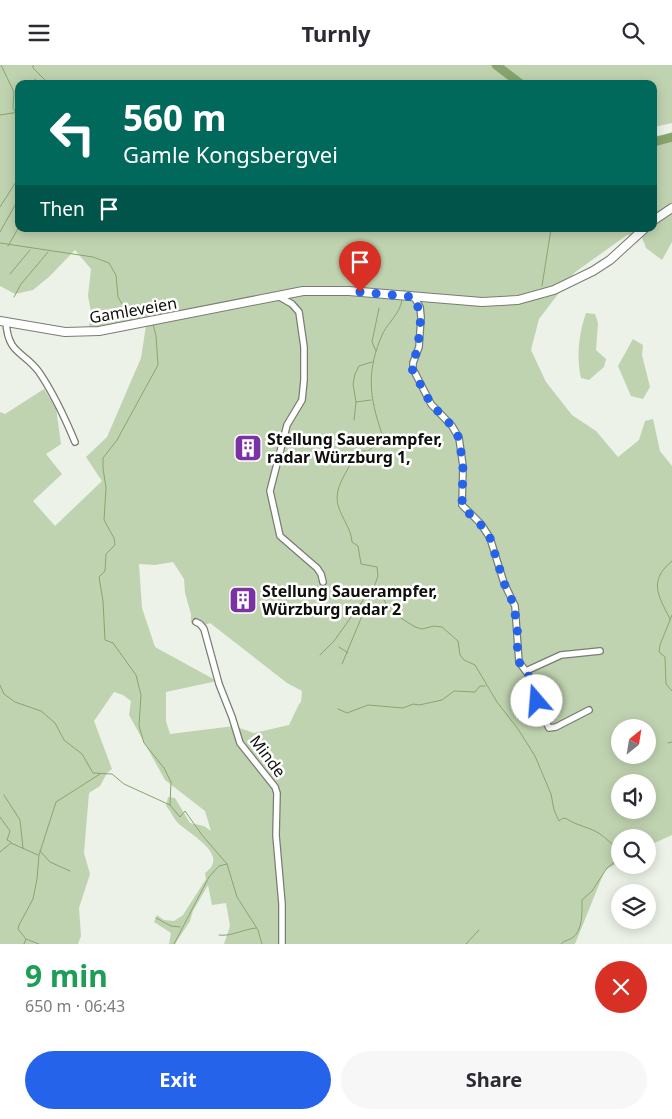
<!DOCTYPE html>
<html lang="en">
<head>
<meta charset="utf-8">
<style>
  body { margin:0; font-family:"Noto Sans",sans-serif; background:#f7f7f7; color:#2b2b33; height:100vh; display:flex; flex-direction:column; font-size:19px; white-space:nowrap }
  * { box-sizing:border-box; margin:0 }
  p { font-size:16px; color:#7c7c81 }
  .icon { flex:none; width:28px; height:28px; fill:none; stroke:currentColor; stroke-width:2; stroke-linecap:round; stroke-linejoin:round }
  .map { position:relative; height:879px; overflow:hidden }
  .details { display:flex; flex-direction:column; background:#fff; flex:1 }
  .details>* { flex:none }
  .guide { position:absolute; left:15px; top:15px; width:642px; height:152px; border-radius:10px; box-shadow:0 2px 12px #0003; background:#00695c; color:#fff; overflow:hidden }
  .needle { width:32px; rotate:30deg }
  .fabs { position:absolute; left:611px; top:654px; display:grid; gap:10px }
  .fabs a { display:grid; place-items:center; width:45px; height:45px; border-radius:50%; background:#fff; box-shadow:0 2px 12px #0003; font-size:25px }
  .pin { position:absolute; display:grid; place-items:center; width:42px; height:42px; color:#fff; margin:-51px -21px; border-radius:50% 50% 50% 0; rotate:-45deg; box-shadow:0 0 5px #0007 }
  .pin .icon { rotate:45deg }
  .me { position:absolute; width:55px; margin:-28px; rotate:342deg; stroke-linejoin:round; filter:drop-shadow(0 0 4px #0008) }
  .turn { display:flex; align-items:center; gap:18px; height:105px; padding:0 25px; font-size:22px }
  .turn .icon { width:65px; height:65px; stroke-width:2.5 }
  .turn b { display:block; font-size:35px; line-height:42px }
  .then { display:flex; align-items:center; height:48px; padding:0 25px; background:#0003; gap:10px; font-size:19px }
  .round { display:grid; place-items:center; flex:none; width:52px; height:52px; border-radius:26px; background:#f7f7f7 }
  .head { display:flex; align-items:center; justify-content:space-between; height:85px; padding:0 25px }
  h1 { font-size:30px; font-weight:700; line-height:38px; color:#1e9e55 }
  .primary-button { display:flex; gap:10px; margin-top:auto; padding:10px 25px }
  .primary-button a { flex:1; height:58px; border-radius:30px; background:#2563eb; color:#fff; font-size:20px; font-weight:700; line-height:58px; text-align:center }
  .primary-button a+a { background:#f7f7f7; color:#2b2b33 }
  header { display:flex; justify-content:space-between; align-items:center; height:65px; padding:0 25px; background:#fff; font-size:22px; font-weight:700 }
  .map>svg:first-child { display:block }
</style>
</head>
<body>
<header><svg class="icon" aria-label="menu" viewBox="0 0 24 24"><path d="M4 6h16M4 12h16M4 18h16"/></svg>Turnly<svg class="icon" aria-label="search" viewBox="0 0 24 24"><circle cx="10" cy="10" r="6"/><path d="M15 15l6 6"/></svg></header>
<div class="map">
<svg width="672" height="879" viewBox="0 0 672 879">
  <rect width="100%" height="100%" fill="#ecf2e7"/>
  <path fill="#c0d3b0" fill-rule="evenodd" d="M0,0h672v58l-18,4v-43h-121l-14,-4v4h-500v145h635v-93l18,-2v108l-10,18 -16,-12 -4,-11 -15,-2 -53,38 -35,46 -8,31 15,32 26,33 24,16 22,26 21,-17 6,-19 8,-2 7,32 12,15v369l-24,11v-9h-28v25l-15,8 -30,74h-351l6,-18 -4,-23 -14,2 -4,-20 -15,26 -3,10 -15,23h-6l2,-11 -17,-11 3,-7 7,5 10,1 9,-6 23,-36 -1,-6c26,-18 -16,-39 -27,-50 -5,-5 -7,-12 -12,-17l2,-9 7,1 15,25 14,3 7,5 -6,-20 -40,-31 -36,-65 2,-14 -8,-6 -9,-3 -20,29 18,48 -5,4 -7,13 -11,7 -5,60 6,21 -11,34 2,28 -3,8h-78v-532l5,2 39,-25 12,19 5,36 -15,10 16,20 -29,27 22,25 47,-45 -16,-24 21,-20 34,-79 6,-39 -58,9 2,-16 -3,-16 3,-27 -16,-19 -25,26 -17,14 -18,4 -15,-8zM173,497l11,17 1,14 6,21v9l10,4 9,-4 77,60 15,8 -1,11 -2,2 -10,21 -35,8 -20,-7 -64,8 -4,-13v-29l51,-11 -62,-34 -13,-39 -3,-44 16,1zM620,662h28v28h-28zM620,718h28v27h-28z
    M586,248l9,1 3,9 -2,27 10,9 -2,8 -15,13 -8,-2c-5,-21 -2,-45 5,-65z
    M633,274l10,6 -1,10 8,32 -7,12 -12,-3 -13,-30z"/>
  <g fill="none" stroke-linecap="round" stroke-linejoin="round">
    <path stroke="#88a56d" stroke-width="1" d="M1,0l13,27 -1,16 6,10
      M33,0v3l16,16
      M35,14l2,5
      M0,50l19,-3
      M0,142l19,-30
      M0,167l19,-34
      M0,178l93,14 16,6 7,12 2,22 7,12 11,4
      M8,181l11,-19
      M10,209l20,-24
      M542,221l9,-57
      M404,226v-1
      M14,232l7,-13 27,-32
      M153,259l3,12 2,29 -41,75 -14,18v10l3,20 -2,32 10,18 1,7 -9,9 -1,17 -6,6 4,24 2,39 8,3 23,32 5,20 -2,31 5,17 20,25 7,14 -1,23 10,12 5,-6 17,24 25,29 10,33 21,33 4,14
      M376,286l-4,-9 7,-34
      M356,337l15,-2
      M354,355l2,-18 -3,-18 2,-10 4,-8 13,-4
      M373,525l12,11 3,9 27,17 7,2 12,-3 8,1 16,14 2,14 4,5 11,5 22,37 21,27 17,27 16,38 3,16 5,11 4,-3 4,1c10,7 23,8 33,15 6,4 10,9 16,13l2,7 -2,7 -9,7 -15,23 -10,9c0,11 1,32 -10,38 -5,3 -7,2 -11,6
      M672,550l-12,30 -1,7 6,5 1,27 6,7
      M670,554c-12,-24 -22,-38 2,-58
      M339,582l9,6
      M320,590l14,-14 30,-42 9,-9 5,-14 -1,-9 -16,-3 -3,-18 -6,-4c0,-14 -15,-29 -15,-44 0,-17 15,-31 18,-47h13l14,-11v-6c-13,-38 -16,-63 1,-101 6,-12 17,-19 19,-33
      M342,599l20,-48 -4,-8
      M0,620l4,9 11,8 26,9 14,12 9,17 18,14 11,19 19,1 12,10 46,21
      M338,644l9,4 21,-8 35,3 10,-4 6,1 23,-5 12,-9 21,1 5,-6h5
      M668,678l4,-1
      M4,730l16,25 3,28
      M0,752l10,14 -3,9 4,2
      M40,786l10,11 20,9
      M0,787l11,-9 27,12
      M156,853l15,8 9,1
      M219,870c11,2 25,-6 37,-7
      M26,874l13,5
      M24,879l2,-5 -8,-10 1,-4 14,-26 4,-20 2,-24 17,-53 44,-28
      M174,879l35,-67 10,-11 8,-2
      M466,879l13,-14"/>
    <path stroke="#88a56d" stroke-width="9" d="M496,0l25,19
      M654,77l18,-5"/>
    <defs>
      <path id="street" d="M278,231l14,8 7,8 5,35v33l-2,20 -15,25 -17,66 10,45 37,32 4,6 2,8
        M414,232l6,10 1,10 -2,30 -6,16v6l18,35 21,22 7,12 4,28 -1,39 19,19 9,14 14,45 11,23 4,56 9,12 13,37 8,17 7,-1 33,-17
        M6,257c2,33 18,29 33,50 15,22 26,46 36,70
        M196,557l4,2 4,5 15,55 13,33 8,26 35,44 2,6 -1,42 6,69v40
        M526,606l35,-16 39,-4"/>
      <path id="secondary" d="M654,155l18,-12
        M0,256l65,11 34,-1 204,-40h46l133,11 36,-2 36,-10 39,-19 17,-11 34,-31"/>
    </defs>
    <use href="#street" stroke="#787d73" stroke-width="8"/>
    <use href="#secondary" stroke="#787d73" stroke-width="10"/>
    <use href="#street" stroke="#fff" stroke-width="5.5"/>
    <use href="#secondary" stroke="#fff" stroke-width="8"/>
  </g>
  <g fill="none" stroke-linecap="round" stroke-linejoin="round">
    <path stroke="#2563eb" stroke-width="9" stroke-dasharray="0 16.2" d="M360,227l54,5 7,18 -3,32 -5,16 -1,6 19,35 21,22 7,12 4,28 -1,39 3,5 13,11 12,17 14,45 10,22 4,31 -1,20 2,6 9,12 9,27"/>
  </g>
  <defs>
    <symbol id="building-square" viewBox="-11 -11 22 22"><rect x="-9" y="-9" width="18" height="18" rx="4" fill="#7b32a4" stroke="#fff"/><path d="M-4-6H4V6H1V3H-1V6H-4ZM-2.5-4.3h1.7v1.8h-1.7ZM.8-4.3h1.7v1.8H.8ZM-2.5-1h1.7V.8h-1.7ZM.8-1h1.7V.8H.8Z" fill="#fff"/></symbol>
  </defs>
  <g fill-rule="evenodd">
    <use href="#building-square" x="232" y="367" width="32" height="32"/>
    <use href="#building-square" x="227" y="519" width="32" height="32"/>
  </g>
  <g text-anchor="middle" stroke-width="5" stroke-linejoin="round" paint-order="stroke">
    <g font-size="16" fill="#0e100c" stroke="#fff">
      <text transform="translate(133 245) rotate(-10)" y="6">Gamleveien</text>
      <text transform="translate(268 691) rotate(53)" y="6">Minde</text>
    </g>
    <g font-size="16" font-weight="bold" fill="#0e100c" stroke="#fff" text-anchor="start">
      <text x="267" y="380">Stellung Sauerampfer,<tspan x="267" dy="18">radar Würzburg 1,</tspan></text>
      <text x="262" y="532">Stellung Sauerampfer,<tspan x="262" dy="18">Würzburg radar 2</tspan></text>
    </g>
  </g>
</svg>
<div class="fabs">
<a><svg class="needle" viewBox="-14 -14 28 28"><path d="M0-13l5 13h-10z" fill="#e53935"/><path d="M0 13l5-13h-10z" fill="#7c7c81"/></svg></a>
<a><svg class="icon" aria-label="sound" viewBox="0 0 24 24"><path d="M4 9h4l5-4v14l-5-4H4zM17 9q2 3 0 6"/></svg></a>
<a><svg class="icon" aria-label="search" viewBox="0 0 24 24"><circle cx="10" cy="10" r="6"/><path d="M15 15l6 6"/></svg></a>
<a><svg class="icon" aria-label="layers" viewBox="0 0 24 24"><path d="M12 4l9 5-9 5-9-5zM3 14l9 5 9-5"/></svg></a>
</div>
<div class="pin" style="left:360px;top:227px;background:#d93025"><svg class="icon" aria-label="arrive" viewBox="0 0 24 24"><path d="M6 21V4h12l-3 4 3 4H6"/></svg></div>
<svg class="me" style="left:537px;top:636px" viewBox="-20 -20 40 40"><circle r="19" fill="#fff"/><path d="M0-13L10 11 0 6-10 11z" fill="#2563eb"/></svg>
<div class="guide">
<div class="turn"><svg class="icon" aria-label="left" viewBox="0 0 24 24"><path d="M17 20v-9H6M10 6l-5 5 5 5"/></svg><div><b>560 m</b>Gamle Kongsbergvei</div></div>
<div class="then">Then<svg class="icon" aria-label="arrive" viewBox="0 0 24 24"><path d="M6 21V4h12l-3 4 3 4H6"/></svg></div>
</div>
</div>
<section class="details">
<div class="head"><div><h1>9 min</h1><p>650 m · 06:43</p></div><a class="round" style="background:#d93025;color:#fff"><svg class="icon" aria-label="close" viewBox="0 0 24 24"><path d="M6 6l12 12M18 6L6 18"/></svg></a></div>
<div class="primary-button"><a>Exit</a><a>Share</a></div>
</section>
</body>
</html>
